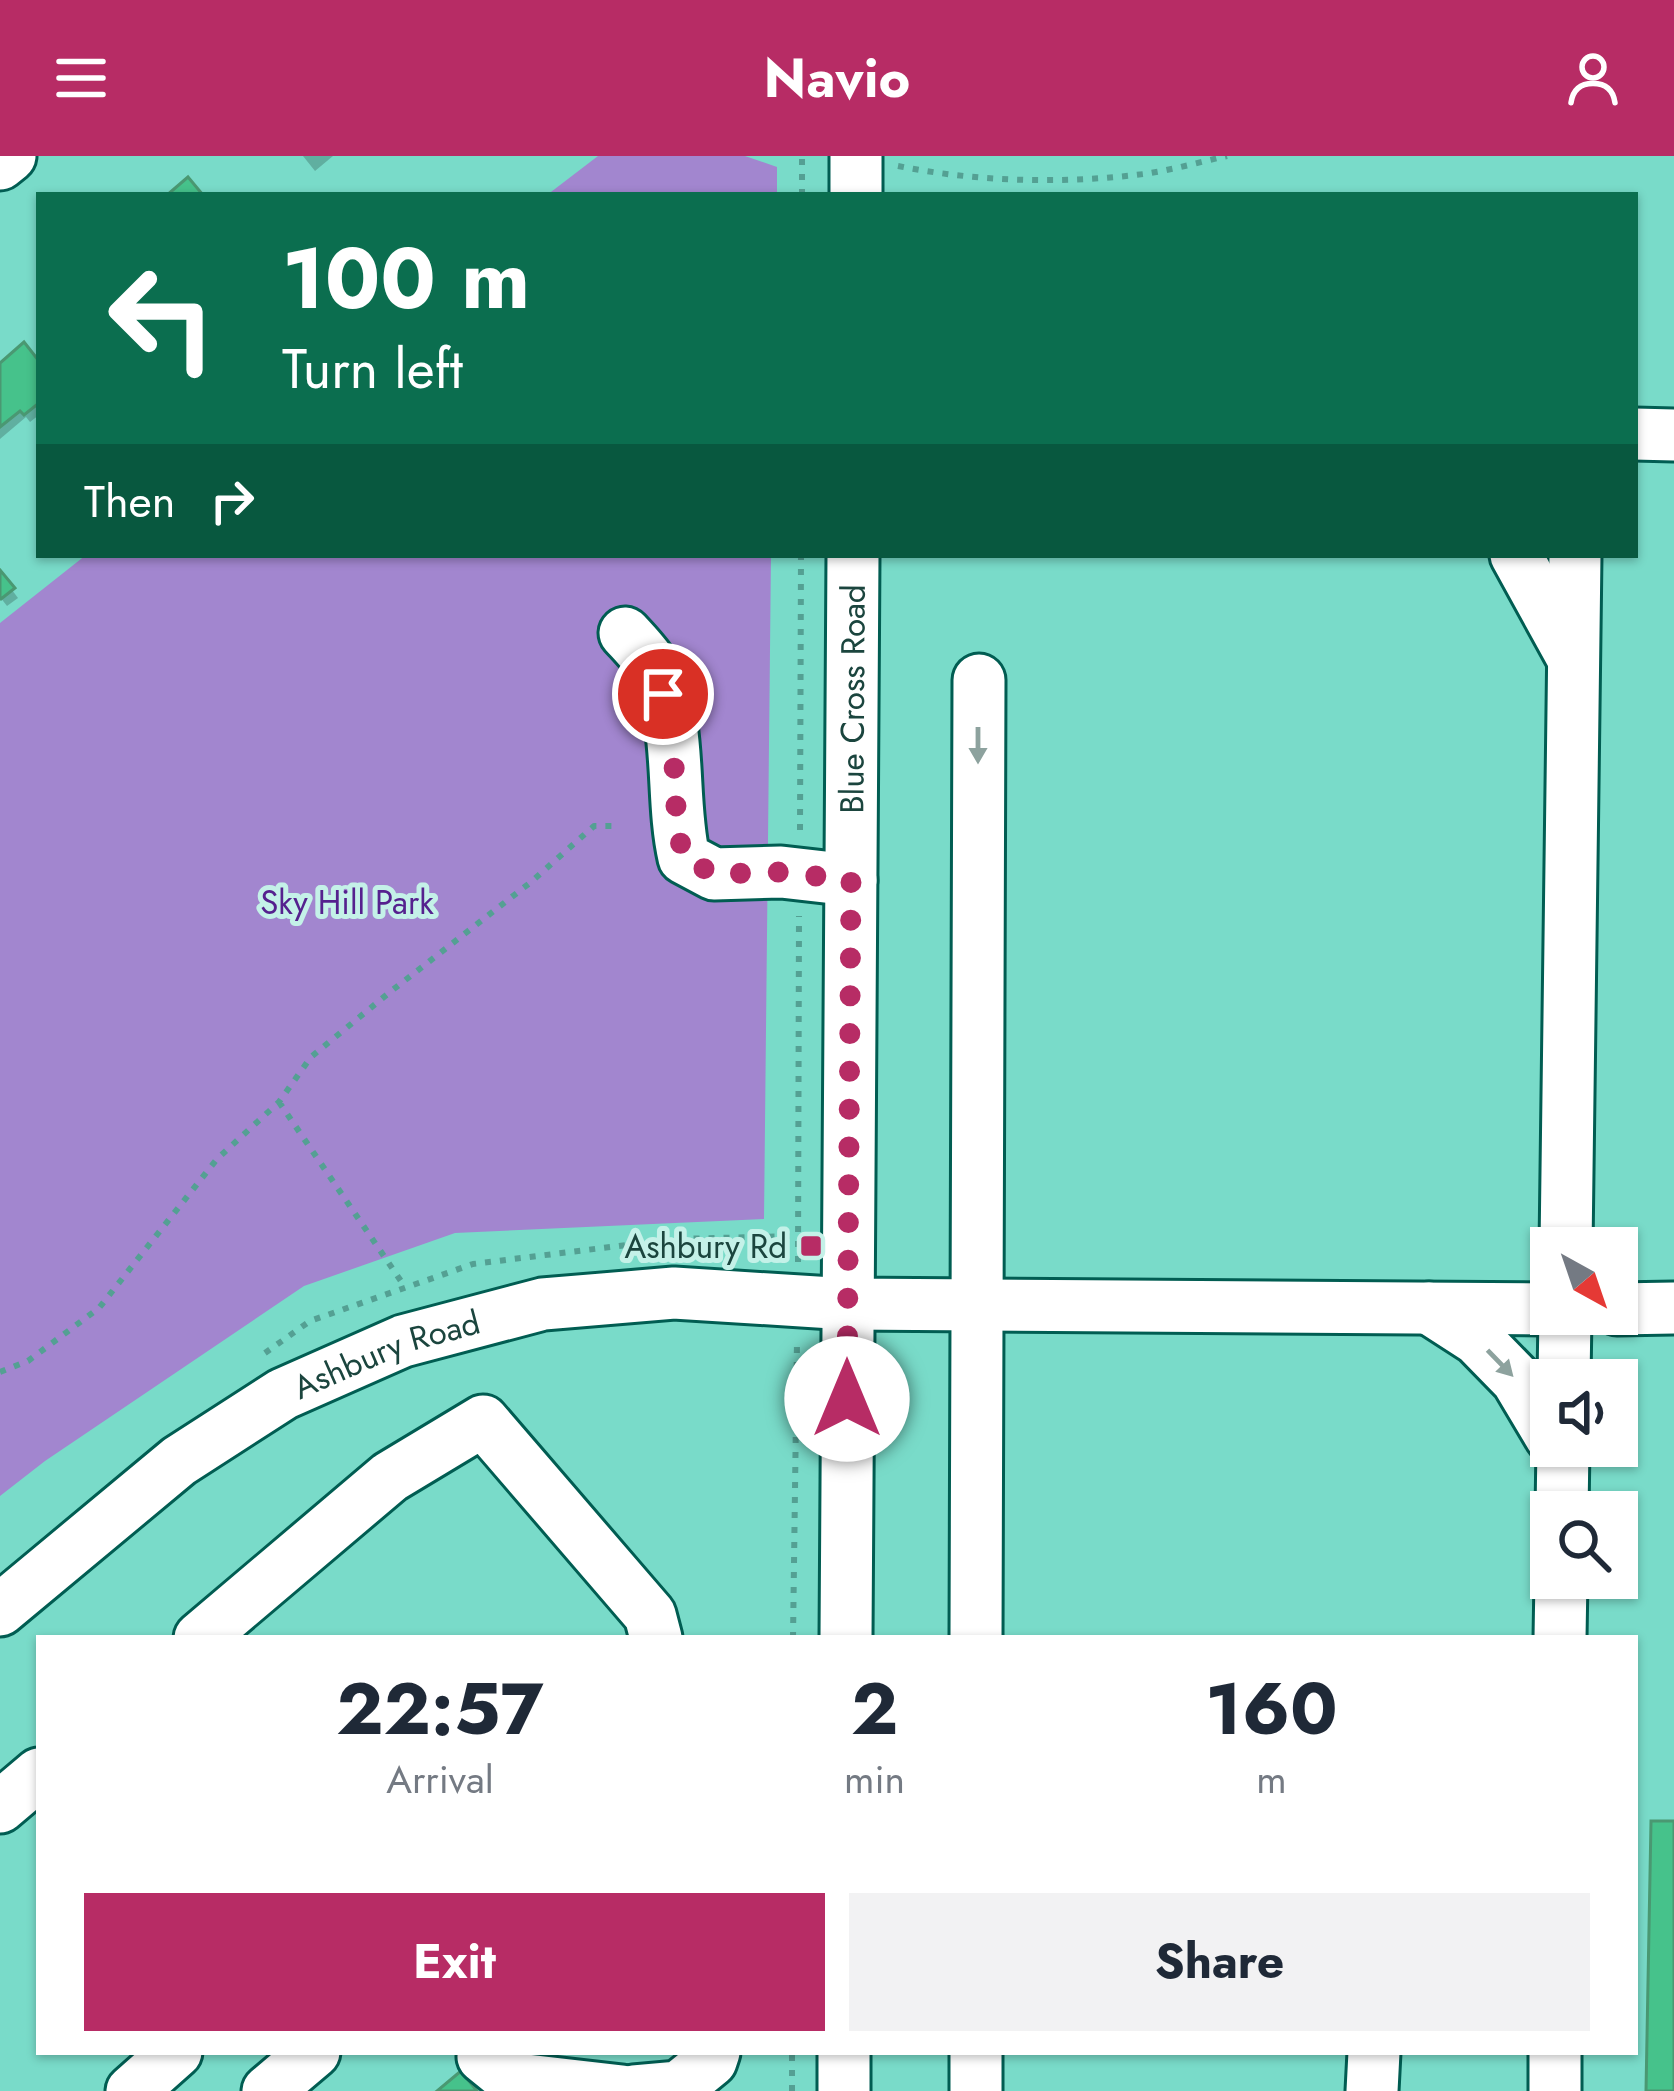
<!DOCTYPE html>
<html lang="en">
<head>
<meta charset="utf-8">
<style>
  body { margin:0; font-family:Jost,sans-serif; background:#f2f2f3; color:#1f2937; height:100vh; display:flex; flex-direction:column; font-size:45px; white-space:nowrap }
  * { box-sizing:border-box; margin:0 }
  p { font-size:39px; color:#747a83 }
  .icon { flex:none; width:66px; height:66px; fill:none; stroke:currentColor; stroke-width:2; stroke-linecap:round; stroke-linejoin:round }
  .map { position:relative; flex:1; overflow:hidden }
  .sheet { position:absolute; left:36px; top:1479px; width:1602px; height:420px; display:flex; flex-direction:column; background:#fff; border-radius:0px; box-shadow:0 3px 9px #0004 }
  .sheet>* { flex:none }
  .banner { position:absolute; left:36px; top:36px; width:1602px; height:366px; border-radius:0px; box-shadow:0 3px 9px #0004; background:#0b6e4f; color:#fff; overflow:hidden }
  .needle { width:78px; rotate:140deg }
  .fabs { position:absolute; left:1530px; top:1071px; display:grid; gap:24px }
  .fabs a { display:grid; place-items:center; width:108px; height:108px; border-radius:0px; background:#fff; box-shadow:0 3px 9px #0004; font-size:60px }
  .pin { position:absolute; display:grid; place-items:center; width:102px; height:102px; color:#fff; margin:-51px; border:6px solid #fff; border-radius:50%; box-shadow:0 3px 12px #0007 }
  .me { position:absolute; width:132px; margin:-66px; rotate:0deg; stroke-linejoin:round; filter:drop-shadow(0 0 9px #0008) }
  .turn { display:flex; align-items:center; gap:42px; height:252px; padding:0 48px; font-size:54px }
  .turn .icon { width:156px; height:156px; stroke-width:2.5 }
  .turn b { display:block; font-size:84px; line-height:102px }
  .then { display:flex; align-items:center; height:114px; padding:0 48px; background:#0003; gap:24px; font-size:45px }
  .eta { display:flex; justify-content:space-evenly; align-items:center; height:204px; text-align:center }
  .eta b { font-size:72px; font-weight:700; line-height:84px }
  .action { display:flex; gap:24px; margin-top:auto; padding:24px 48px }
  .action a { flex:1; height:138px; border-radius:0px; background:#b72c65; color:#fff; font-size:48px; font-weight:700; line-height:138px; text-align:center }
  .action a+a { background:#f2f2f3; color:#1f2937 }
  header { display:flex; justify-content:space-between; align-items:center; height:156px; padding:0 48px; background:#b72c65; color:#fff; font-size:54px; font-weight:700 }
  .map>svg:first-child { display:block }
</style>
</head>
<body>
<header><svg class="icon" aria-label="menu" viewBox="0 0 24 24"><path d="M4 6h16M4 12h16M4 18h16"/></svg>Navio<svg class="icon" aria-label="person" viewBox="0 0 24 24"><circle cx="12" cy="8" r="4"/><path d="M4 21q1-7 8-7t8 7"/></svg></header>
<div class="map">
<svg width="1674" height="1935" viewBox="0 0 1674 1935">
  <rect width="100%" height="100%" fill="#79dbc9"/>
  <path fill="#a286cf" d="M598,0h147l32,11v28h-230z
    M86,399h685l-7,664 -309,14 -151,53 -259,175 -45,35v-873z"/>
  <path fill="#0003" d="M303,0h30l-18,15z
    M39,210v49l-9,7 -4,-5 -26,22v-72z
    M0,418l18,24 -11,8 -7,-9z"/>
  <path fill="#46c28b" stroke="#4a9872" stroke-width="3" d="M188,21l15,18h-36z
    M24,186l15,19v42l-15,12 -4,-4 -20,16v-64z
    M0,414l15,18 -14,11 -1,-1z
    M1651,1665h23v270h-28z
    M461,1915l16,20h-40z"/>
  <g fill="none" stroke-linecap="round" stroke-linejoin="round">
    <defs>
      <g id="minor">
        <path d="M0,8l10,-8"/>
        <path d="M856,39v-39"/>
        <path d="M1635,278l39,1"/>
        <path d="M1516,399l55,100"/>
        <path d="M625,477c10,11 23,24 30,37 28,60 15,126 29,188l30,16 67,-2 70,8"/>
        <path d="M1566,1092l9,-693"/>
        <path d="M1429,1152l48,31 40,41 34,57"/>
        <path d="M1617,1153l57,-1"/>
        <path d="M1564,1224l1,-66"/>
        <path d="M1562,1356l1,-66"/>
        <path id="s1" d="M0,1454l179,-149 104,-67 120,-53 140,-37 131,-11 174,11 703,5"/>
        <path d="M200,1482l190,-161 93,-56 167,194 6,23"/>
        <path id="s2" d="M846,1482l7,-1083"/>
        <path d="M976,1482l3,-958"/>
        <path d="M1560,1482l1,-60"/>
        <path d="M0,1651l39,-33"/>
        <path d="M490,1896l-7,5 26,21 113,13"/>
        <path d="M132,1935l44,-39"/>
        <path d="M268,1935l46,-39"/>
        <path d="M634,1935l45,-4 32,-26 3,-9"/>
        <path d="M844,1935v-39"/>
        <path d="M976,1935v-39"/>
        <path d="M1372,1935l2,-39"/>
        <path d="M1555,1935v-39"/>
      </g>
    </defs>
    <use href="#minor" stroke="#015d52" stroke-width="57"/>
    <path stroke="#54a093" stroke-width="6" stroke-dasharray="6 9" stroke-linecap="butt" d="M898,10c80,16 165,18 246,8 28,-4 56,-12 83,-18
      M802,39v-39
      M800,674l1,-275
      M279,946l126,185
      M798,1106l1,-346
      M265,1197l45,-32 163,-57 202,-25 123,-3
      M0,1216l28,-11 71,-53 118,-149 62,-57 32,-45 79,-65 141,-110 63,-56h26
      M793,1482l4,-296
      M792,1935v-39"/>
    <use href="#minor" stroke="#fff" stroke-width="51"/>
  </g>
  <defs><path id="oneway-solid" d="M-6-.8H1V-3.2L6.5 0L1 3.2V.8H-6Z" transform="scale(3)"/></defs>
  <g fill="#8da29e">
    <use href="#oneway-solid" transform="translate(978 589) rotate(90)"/>
    <use href="#oneway-solid" transform="translate(1500 1207) rotate(46)"/>
  </g>
  <g fill="none" stroke-linecap="round" stroke-linejoin="round">
    <path stroke="#b72c65" stroke-width="21" stroke-dasharray="0 37.8" d="M663,538l9,28 5,106 7,30 30,16 67,-2 70,8 -4,519"/>
  </g>
  <rect fill="#b72c65" stroke="#c4f1e8" stroke-width="4.5" x="799" y="1078" width="24" height="24" rx="6"/>
  <g text-anchor="middle" stroke-width="10" stroke-linejoin="round" paint-order="stroke">
    <g font-size="33" fill="#1b453e" stroke="#c4f1e8">
      <text dy="12" stroke="none"><textPath href="#s2" startOffset="939">Blue Cross Road</textPath></text>
      <text dy="12" stroke="none"><textPath href="#s1" startOffset="468">Ashbury Road</textPath></text>
    </g>
    <g font-size="33" fill="#55218e" stroke="#c4f1e8">
      <text x="347" y="758">Sky Hill Park</text>
    </g>
    <g font-size="33" fill="#1b453e" stroke="#c4f1e8" text-anchor="end">
      <text x="787" y="1102">Ashbury Rd</text>
    </g>
  </g>
</svg>
<div class="fabs">
<a><svg class="needle" viewBox="-14 -14 28 28"><path d="M0-13l5 13h-10z" fill="#e53935"/><path d="M0 13l5-13h-10z" fill="#747a83"/></svg></a>
<a><svg class="icon" aria-label="sound" viewBox="0 0 24 24"><path d="M4 9h4l5-4v14l-5-4H4zM17 9q2 3 0 6"/></svg></a>
<a><svg class="icon" aria-label="search" viewBox="0 0 24 24"><circle cx="10" cy="10" r="6"/><path d="M15 15l6 6"/></svg></a>
</div>
<div class="pin" style="left:663px;top:538px;background:#d93025"><svg class="icon" aria-label="arrive" viewBox="0 0 24 24"><path d="M6 21V4h12l-3 4 3 4H6"/></svg></div>
<svg class="me" style="left:847px;top:1243px" viewBox="-20 -20 40 40"><circle r="19" fill="#fff"/><path d="M0-13L10 11 0 6-10 11z" fill="#b72c65"/></svg>
<div class="banner">
<div class="turn"><svg class="icon" aria-label="left" viewBox="0 0 24 24"><path d="M17 20v-9H6M10 6l-5 5 5 5"/></svg><div><b>100 m</b>Turn left</div></div>
<div class="then">Then<svg class="icon" aria-label="right" viewBox="0 0 24 24"><path d="M7 20v-9h11M14 6l5 5-5 5"/></svg></div>
</div>
<section class="sheet">
<div class="eta">
<div><b>22:57</b><p>Arrival</p></div>
<div><b>2</b><p>min</p></div>
<div><b>160</b><p>m</p></div>
</div>
<div class="action"><a>Exit</a><a>Share</a></div>
</section>
</div>
</body>
</html>
